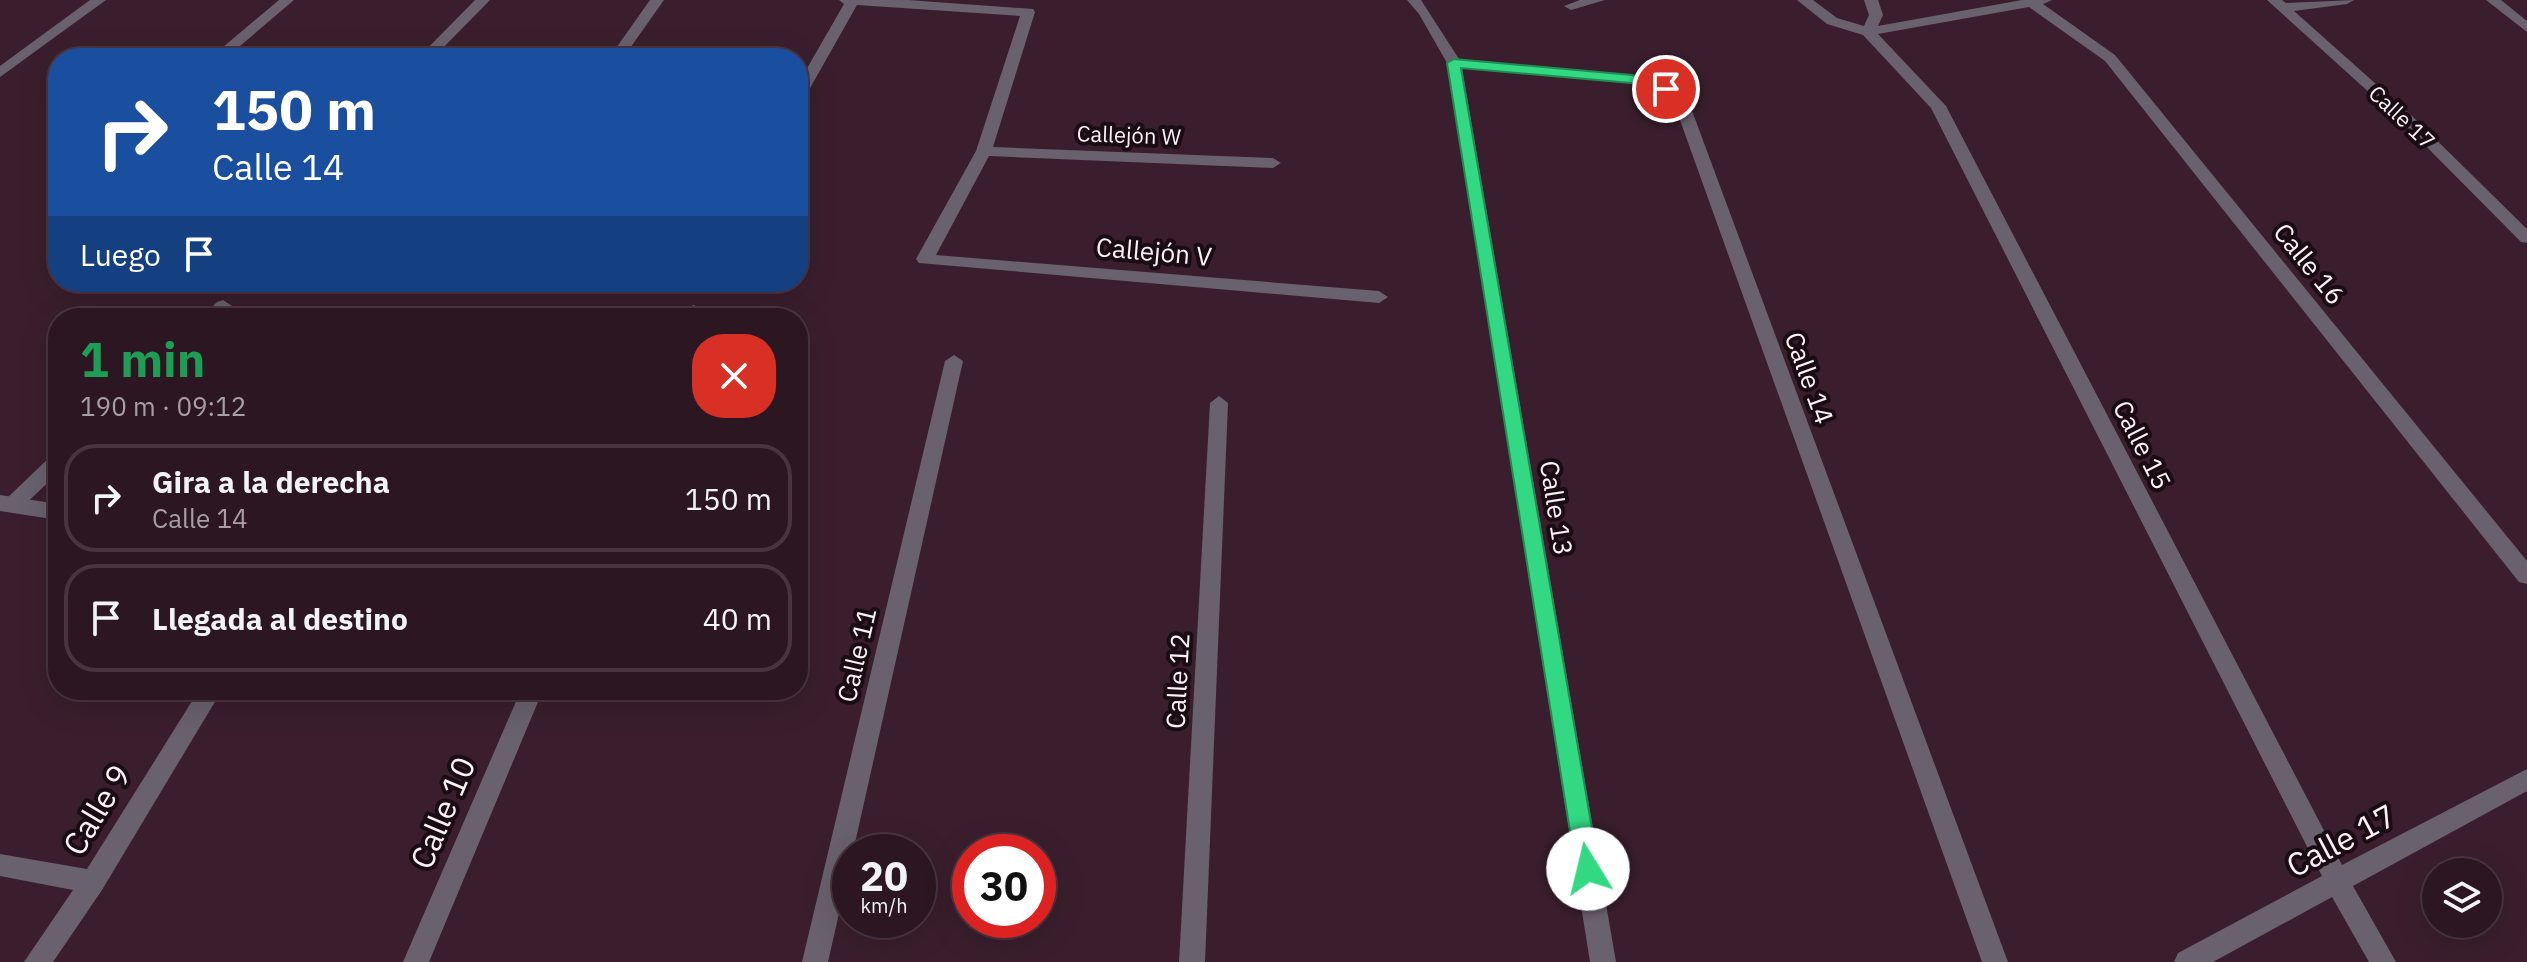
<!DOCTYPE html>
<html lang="es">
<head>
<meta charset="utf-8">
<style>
  body { margin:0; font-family:"IBM Plex Sans",sans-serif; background:#341f2a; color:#f1f3f6; height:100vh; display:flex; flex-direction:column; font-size:30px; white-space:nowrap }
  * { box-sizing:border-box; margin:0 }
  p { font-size:26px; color:#a69fa5 }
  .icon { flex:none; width:44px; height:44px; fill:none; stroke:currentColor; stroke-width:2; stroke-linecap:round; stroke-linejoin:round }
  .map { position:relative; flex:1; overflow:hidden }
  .panel { position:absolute; left:48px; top:308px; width:760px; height:392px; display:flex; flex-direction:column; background:#2c1622; border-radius:32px; box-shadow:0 8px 32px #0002,0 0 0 2px #483540 }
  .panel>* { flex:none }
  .top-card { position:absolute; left:48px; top:48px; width:760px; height:244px; border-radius:32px; box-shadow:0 8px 32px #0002,0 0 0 2px #483540; background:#1a4fa0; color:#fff; overflow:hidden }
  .buttons { position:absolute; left:2422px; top:858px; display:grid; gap:16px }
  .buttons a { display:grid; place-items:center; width:80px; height:80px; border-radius:50%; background:#2c1622; box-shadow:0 8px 32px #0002,0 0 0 2px #483540; font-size:40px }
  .speed { position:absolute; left:832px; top:834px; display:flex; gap:16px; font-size:40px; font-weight:700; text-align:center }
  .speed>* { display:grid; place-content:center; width:104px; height:104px; border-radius:50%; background:#2c1622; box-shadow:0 8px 32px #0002,0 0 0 2px #483540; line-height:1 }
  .speed small { font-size:20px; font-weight:400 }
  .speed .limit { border:12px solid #d22; background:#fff; color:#111 }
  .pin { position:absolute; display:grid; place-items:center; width:68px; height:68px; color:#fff; margin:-34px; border:4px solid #fff; border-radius:50%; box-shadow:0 2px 8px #0007 }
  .me { position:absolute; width:88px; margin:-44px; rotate:351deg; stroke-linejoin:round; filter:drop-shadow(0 0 6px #0008) }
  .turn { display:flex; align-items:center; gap:28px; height:168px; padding:0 32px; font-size:36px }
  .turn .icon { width:104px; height:104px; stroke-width:2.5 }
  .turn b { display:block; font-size:56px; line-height:68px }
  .then { display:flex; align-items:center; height:76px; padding:0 32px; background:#0003; gap:16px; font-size:30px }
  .round { display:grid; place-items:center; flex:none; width:84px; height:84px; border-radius:32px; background:#341f2a }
  .summary { display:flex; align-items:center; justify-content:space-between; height:136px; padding:0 32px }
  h1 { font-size:48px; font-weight:800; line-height:60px; color:#1e9e55 }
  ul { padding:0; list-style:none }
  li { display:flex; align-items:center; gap:24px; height:108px; margin:0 16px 12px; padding:0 16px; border:4px solid #483540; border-radius:32px }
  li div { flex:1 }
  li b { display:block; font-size:30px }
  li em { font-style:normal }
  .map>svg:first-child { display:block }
</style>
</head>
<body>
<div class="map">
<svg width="2527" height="962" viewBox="0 0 2527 962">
  <rect width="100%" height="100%" fill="#3a1e2d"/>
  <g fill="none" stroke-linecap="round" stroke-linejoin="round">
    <path fill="#69616d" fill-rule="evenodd" d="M223,300l9,6 -11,12h-20l16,-16z
      M58,454v19l-39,37h-14l-3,-5 3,-5 46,-44z"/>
    <path fill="#69616d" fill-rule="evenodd" d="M90,0h16l-106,77v-11z
      M279,0h15l-68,58h-16z
      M475,0h15l-57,58h-15z
      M650,0h14l-41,58h-14z
      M839,0h69l125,9 2,3 -42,135 280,11 8,5 -8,5 -284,-12 -53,99 443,36 9,6 -9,6 -460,-40 -3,-4 60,-108 44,-135 -163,-11 -52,92 -7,4v-17l46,-80z
      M1407,0h14l38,59 173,16 39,11 20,22 317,854h-26l-306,-853 -15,-17 -30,-9 -169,-15 154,894h-26l-143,-899 -28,-49z
      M1580,0h25l-34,10 -7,-4z
      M1797,0h16l24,18 27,8 5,-11 -5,-15h14l5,15 -5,11 144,-26h30l-9,4 72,51 412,506v23l-8,-2 -414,-521 -76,-54 -151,27 68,72 396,759 185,-96v22l-174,95 43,76h-27l-37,-65 -119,65h-39l4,-9 144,-77 -391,-768 -68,-73 -36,-11z
      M2267,0h15l4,3 68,-3 -7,4 -53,7 119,106 114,112v14l-6,-1 -118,-119z
      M2486,0h15l26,21v11z
      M694,305l9,6 -3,7h-18l6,-11z
      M954,355l9,6 -110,491h-3v13l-22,97h-26l143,-601z
      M1219,396l9,7 -23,559h-26l31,-559z
      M0,495l58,9v16l-58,-9z
      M199,690h23l-120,200 -49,72h-29l49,-72 -73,-14v-22l87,15z
      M521,690h22l-114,272h-26z"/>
  </g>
  <path fill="#32d882" stroke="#208c54" stroke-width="2" d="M1454,59l178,16 41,14 -7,4 -35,-10 -170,-15 138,801 -3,7 -8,4 -8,-4 -4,-7 -129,-806z"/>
  <g text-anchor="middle" stroke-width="8" stroke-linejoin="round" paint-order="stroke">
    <g font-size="22" fill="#fdf1f7" stroke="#190d13">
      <text transform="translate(2402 117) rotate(43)" y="8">Calle 17</text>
      <text transform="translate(1129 135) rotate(2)" y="8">Callejón W</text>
    </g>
    <g font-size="26" fill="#fdf1f7" stroke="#190d13">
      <text transform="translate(1154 252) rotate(5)" y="9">Callejón V</text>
      <text transform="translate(2309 264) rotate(51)" y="9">Calle 16</text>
      <text transform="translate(1809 378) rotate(70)" y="9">Calle 14</text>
      <text transform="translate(2142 445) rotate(63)" y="9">Calle 15</text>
      <text transform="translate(1556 508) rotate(81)" y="9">Calle 13</text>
      <text transform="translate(857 655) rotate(-77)" y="9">Calle 11</text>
      <text transform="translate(1178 681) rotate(-87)" y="9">Calle 12</text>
    </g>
    <g font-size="32" fill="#fdf1f7" stroke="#190d13">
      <text transform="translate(97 810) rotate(-59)" y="11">Calle 9</text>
      <text transform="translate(443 813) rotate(-67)" y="11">Calle 10</text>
      <text transform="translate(2341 841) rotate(-28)" y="11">Calle 17</text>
    </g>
  </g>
</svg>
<div class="buttons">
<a><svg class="icon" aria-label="layers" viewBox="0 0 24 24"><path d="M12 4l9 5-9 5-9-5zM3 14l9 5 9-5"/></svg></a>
</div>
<div class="speed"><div>20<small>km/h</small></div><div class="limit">30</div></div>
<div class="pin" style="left:1666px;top:89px;background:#d93025"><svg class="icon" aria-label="arrive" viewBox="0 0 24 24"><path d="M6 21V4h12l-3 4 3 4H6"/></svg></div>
<svg class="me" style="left:1588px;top:869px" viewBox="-20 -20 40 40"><circle r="19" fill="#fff"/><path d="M0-13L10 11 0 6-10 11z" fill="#32d882"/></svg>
<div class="top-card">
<div class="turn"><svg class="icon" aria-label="right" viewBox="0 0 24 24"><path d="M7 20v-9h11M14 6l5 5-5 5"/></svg><div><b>150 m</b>Calle 14</div></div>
<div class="then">Luego<svg class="icon" aria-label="arrive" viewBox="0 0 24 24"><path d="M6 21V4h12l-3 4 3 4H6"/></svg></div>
</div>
<section class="panel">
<div class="summary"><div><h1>1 min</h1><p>190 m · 09:12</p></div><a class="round" style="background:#d93025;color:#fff"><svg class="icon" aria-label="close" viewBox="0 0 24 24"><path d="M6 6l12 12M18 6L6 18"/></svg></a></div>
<ul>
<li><svg class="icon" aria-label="right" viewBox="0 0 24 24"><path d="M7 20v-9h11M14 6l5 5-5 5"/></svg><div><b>Gira a la derecha</b><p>Calle 14</p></div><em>150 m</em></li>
<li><svg class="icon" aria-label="arrive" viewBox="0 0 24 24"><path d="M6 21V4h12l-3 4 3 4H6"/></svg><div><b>Llegada al destino</b></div><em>40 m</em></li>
</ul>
</section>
</div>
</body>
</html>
